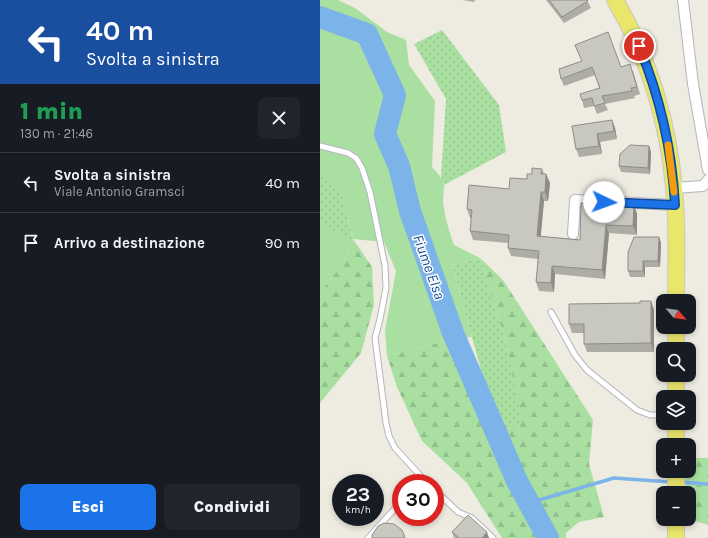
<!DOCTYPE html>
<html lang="it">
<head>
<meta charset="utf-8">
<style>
  body { margin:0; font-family:Karla,sans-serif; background:#20242c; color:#f1f3f6; height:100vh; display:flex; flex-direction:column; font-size:15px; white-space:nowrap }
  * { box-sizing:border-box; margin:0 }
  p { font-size:13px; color:#9ea1a6 }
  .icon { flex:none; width:22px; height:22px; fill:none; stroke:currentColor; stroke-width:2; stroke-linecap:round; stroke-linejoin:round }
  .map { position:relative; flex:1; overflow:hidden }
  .details { display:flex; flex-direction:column; background:#171b24; width:320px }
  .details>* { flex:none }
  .guide { background:#1a4fa0; color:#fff; overflow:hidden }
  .needle { width:26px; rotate:118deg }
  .controls { position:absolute; left:336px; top:294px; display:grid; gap:8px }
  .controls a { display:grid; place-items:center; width:40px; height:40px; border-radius:8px; background:#171b24; box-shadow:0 2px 6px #0003; font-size:20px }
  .speed { position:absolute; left:12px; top:474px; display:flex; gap:8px; font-size:20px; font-weight:700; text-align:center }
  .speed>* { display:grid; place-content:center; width:52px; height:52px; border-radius:50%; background:#171b24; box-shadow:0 2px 6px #0003; line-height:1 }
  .speed small { font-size:10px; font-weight:400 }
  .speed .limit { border:6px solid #d22; background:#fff; color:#111 }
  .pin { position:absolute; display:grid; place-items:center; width:34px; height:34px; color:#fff; margin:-17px; border:2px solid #fff; border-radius:50%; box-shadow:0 1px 4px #0007 }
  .me { position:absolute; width:44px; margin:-22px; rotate:93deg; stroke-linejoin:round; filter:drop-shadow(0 0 3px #0008) }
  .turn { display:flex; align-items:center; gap:14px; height:84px; padding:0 20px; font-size:18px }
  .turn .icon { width:52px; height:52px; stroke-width:2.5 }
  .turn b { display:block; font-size:28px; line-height:34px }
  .round { display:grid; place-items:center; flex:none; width:42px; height:42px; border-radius:8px; background:#20242c }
  .summary { display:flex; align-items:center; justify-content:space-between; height:68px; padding:0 20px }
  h1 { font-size:24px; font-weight:800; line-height:30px; color:#1e9e55 }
  .primary-button { display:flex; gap:8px; margin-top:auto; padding:8px 20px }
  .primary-button a { flex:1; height:46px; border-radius:8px; background:#1a73e8; color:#fff; font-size:16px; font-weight:800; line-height:46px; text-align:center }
  .primary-button a+a { background:#20242c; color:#f1f3f6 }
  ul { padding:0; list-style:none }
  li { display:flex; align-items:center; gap:12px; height:60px; padding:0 20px; border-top:1px solid #363941 }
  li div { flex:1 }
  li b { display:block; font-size:15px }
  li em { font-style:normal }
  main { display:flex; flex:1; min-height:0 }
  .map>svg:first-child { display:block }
</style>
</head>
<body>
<main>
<section class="details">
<div class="guide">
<div class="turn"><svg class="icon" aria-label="left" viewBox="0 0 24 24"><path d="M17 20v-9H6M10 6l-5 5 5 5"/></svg><div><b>40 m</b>Svolta a sinistra</div></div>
</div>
<div class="summary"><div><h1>1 min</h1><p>130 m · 21:46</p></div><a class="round"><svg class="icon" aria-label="close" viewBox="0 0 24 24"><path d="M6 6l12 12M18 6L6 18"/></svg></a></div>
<ul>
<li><svg class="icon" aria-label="left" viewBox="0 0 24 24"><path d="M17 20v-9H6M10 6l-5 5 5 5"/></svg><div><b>Svolta a sinistra</b><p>Viale Antonio Gramsci</p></div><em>40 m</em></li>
<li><svg class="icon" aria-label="arrive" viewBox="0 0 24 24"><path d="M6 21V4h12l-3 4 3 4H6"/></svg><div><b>Arrivo a destinazione</b></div><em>90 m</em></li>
</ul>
<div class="primary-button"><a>Esci</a><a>Condividi</a></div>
</section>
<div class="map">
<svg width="388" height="538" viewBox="0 0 388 538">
  <defs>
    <pattern id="forest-firs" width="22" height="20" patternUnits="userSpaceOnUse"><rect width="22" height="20" fill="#a9e0a2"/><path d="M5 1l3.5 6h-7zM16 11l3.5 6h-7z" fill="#92c08c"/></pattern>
    <pattern id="garden-dots" width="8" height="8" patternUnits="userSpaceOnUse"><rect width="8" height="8" fill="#a9e0a2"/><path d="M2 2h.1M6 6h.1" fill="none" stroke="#92c08c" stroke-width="1.8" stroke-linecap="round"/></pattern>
  </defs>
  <rect width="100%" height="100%" fill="#eeebe1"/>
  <path fill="#a9e0a2" d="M0,0h18l17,8 32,24 19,8 3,25 26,36 -3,66c20,20 8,20 12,42 2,12 6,25 10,36l26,13 -28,7 20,72 -19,2 -66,17 -2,-26 11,-59 -12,-29 -31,-3 -11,26 -22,27v-68l33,14 -11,-42 -22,-21z"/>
  <path fill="url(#forest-firs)" d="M33,239l19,28 2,38 -13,48 -41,50v-111l22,-27z
    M160,258l23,22 90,140 -4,44 15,53 -25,5 -13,11v5h-64l-35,-55 -45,-42 -25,-54 -10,-31 66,-17 37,94 31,-9 -14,-77z
    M369,458h19v67l-19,-6v-26h-3l-1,-22h4z"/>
  <path fill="url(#garden-dots)" d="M122,30l57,75 7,47 -62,33 -3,-9 5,-77 -32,-55z
    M0,175l22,21 11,43 -33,-15z
    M160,258l27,89 15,77 -24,7 -46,-166z"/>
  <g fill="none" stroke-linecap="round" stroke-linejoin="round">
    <path stroke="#7cb3e8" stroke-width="3.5" d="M359,482l29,2
      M209,503l85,-25 57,4"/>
    <path stroke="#7cb3e8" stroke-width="22" d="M0,17l47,17 28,61 -10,39 14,32 11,45 43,122 64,148 31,57"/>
    <defs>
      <path id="service" d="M0,146l28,7 8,5 6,10 8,24 15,74 1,22 -6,31 -5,19 11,85 3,13 6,12 32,35
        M231,312l24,43 12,15 50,40 13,5h13
        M98,483l4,-4
        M115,490l23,22 14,6 21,20
        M48,538l33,-36"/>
      <path id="minor" d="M363,0l10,84 15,86
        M354,188l29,-2 5,-6
        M253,234l2,-34 100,5"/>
      <path id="primary" d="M295,0c34,58 53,122 59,188 4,37 2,76 2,113
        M356,349v-22
        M356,397v-22
        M356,423v22
        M356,493v-22
        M356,519v19"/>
    </defs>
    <use href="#service" stroke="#b5b4bf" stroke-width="7"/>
    <use href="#minor" stroke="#b5b4bf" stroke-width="12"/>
    <use href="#primary" stroke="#c8c8c8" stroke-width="18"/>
    <use href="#service" stroke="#fff" stroke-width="5"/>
    <use href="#minor" stroke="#fff" stroke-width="10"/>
    <use href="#primary" stroke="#e8e66b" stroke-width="16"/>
  </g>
  <path fill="#adaca5" d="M142,0h13l-1,2z
    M226,0h41l4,8 -27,15z
    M262,61l39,6 12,4 7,23 -6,2 1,2 -30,6 3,6 -11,4 -3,-8 -10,2 -2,-8 17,-12 -4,-13 -31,11 -3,-7z
    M292,120l3,8 2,11 -17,3 2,12 -23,3 -3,-8z
    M329,146l2,6 -1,22 -29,-2 -2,-6z
    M222,169l2,5h2l4,9 -2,18h-4l-4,35 40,4 54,-35 3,9v21l-28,-2 -4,46 -50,-5 -1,18 -15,-1 -3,-9 2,-23 -27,-3 -3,-8v-5l-35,-3 -3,-9 2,-13h-2l-3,-9 42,-20 18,-10 5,-5z
    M339,237l2,6 -1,24h-15v10h-15l-2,-6z
    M331,301l3,9v42h-67l-3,-8v-11h-12l-3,-9 71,-21z
    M132,532l37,6h-35z"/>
  <path fill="#8d8c86" d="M292,120l3,8 2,11 -3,-8z
    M277,134l3,8 2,12 -3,-8z
    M329,146l2,6 -1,22 -2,-6z
    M226,174l4,9 -2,18 -3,-9z
    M221,192l3,9 -4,44 -3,-9z
    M314,205l3,9v21l-4,-9z
    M286,225l3,8 -4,46 -3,-9z
    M339,237l2,6 -1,24 -2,-6z
    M323,261l2,6v10l-2,-6z
    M232,266l3,8 -1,18 -3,-9z
    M331,301l3,9v42l-3,-9z
    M167,532l2,6h-7z"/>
  <path fill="#c9c8c0" stroke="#8d8c86" d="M229,0h38l1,1 -26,16z
    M288,32l13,35 9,-3 7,23 -6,1 1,3 -30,5 3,7 -11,3 -2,-8 -10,2 -2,-6 20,-6 -8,-21 -31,12 -2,-10 23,-8 -7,-16z
    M292,120l2,11 -17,3 2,12 -23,3 -4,-23z
    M310,145l19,1 -1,22 -29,-2 1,-12z
    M212,168l10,1 -1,5h5l-1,18h-4l-4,44 43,4 1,-37 53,2 -1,21 -27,-1 -4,45 -50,-4 -1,17 -15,-1 3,-31 -31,-3 1,-13 -39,-4 2,-21 -5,-1 2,-24 40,4 1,-11 17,1v-5h5z
    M314,237h25l-1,24h-15v10h-15v-19z
    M320,301h11v42l-67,1v-20h-15v-20l71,-1z
    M148,515l19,17 -5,6h-25l1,-1 -6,-5z
    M64,523l10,1 8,6 2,5 1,3h-33v-3l6,-9z"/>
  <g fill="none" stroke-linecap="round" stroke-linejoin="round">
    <defs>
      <path id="route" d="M284,202l71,3c-3,-55 -15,-108 -36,-159"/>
    </defs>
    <use href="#route" stroke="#114b97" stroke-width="10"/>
    <use href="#route" stroke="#1a73e8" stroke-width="7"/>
    <path stroke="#f59e0b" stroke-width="7" d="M348,145l6,47"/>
  </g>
  <g text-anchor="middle" stroke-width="3" stroke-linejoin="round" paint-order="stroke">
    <g font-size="15" font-style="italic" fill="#174f98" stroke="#fff">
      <text transform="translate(109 267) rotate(70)" y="5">Fiume Elsa</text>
    </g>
  </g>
</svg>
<div class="controls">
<a><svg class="needle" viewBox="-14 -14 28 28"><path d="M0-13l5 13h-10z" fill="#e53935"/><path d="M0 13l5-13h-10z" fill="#9ea1a6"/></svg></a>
<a><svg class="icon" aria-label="search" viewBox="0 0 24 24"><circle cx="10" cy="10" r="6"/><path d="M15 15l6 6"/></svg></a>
<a><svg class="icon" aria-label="layers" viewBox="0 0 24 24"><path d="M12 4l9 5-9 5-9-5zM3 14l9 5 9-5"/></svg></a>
<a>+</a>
<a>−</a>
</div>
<div class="speed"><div>23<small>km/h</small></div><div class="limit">30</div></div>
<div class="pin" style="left:319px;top:46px;background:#d93025"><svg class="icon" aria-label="arrive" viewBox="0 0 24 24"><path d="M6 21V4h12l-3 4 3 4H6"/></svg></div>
<svg class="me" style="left:284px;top:202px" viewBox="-20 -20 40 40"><circle r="19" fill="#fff"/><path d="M0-13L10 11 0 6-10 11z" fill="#1a73e8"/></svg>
</div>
</main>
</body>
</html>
